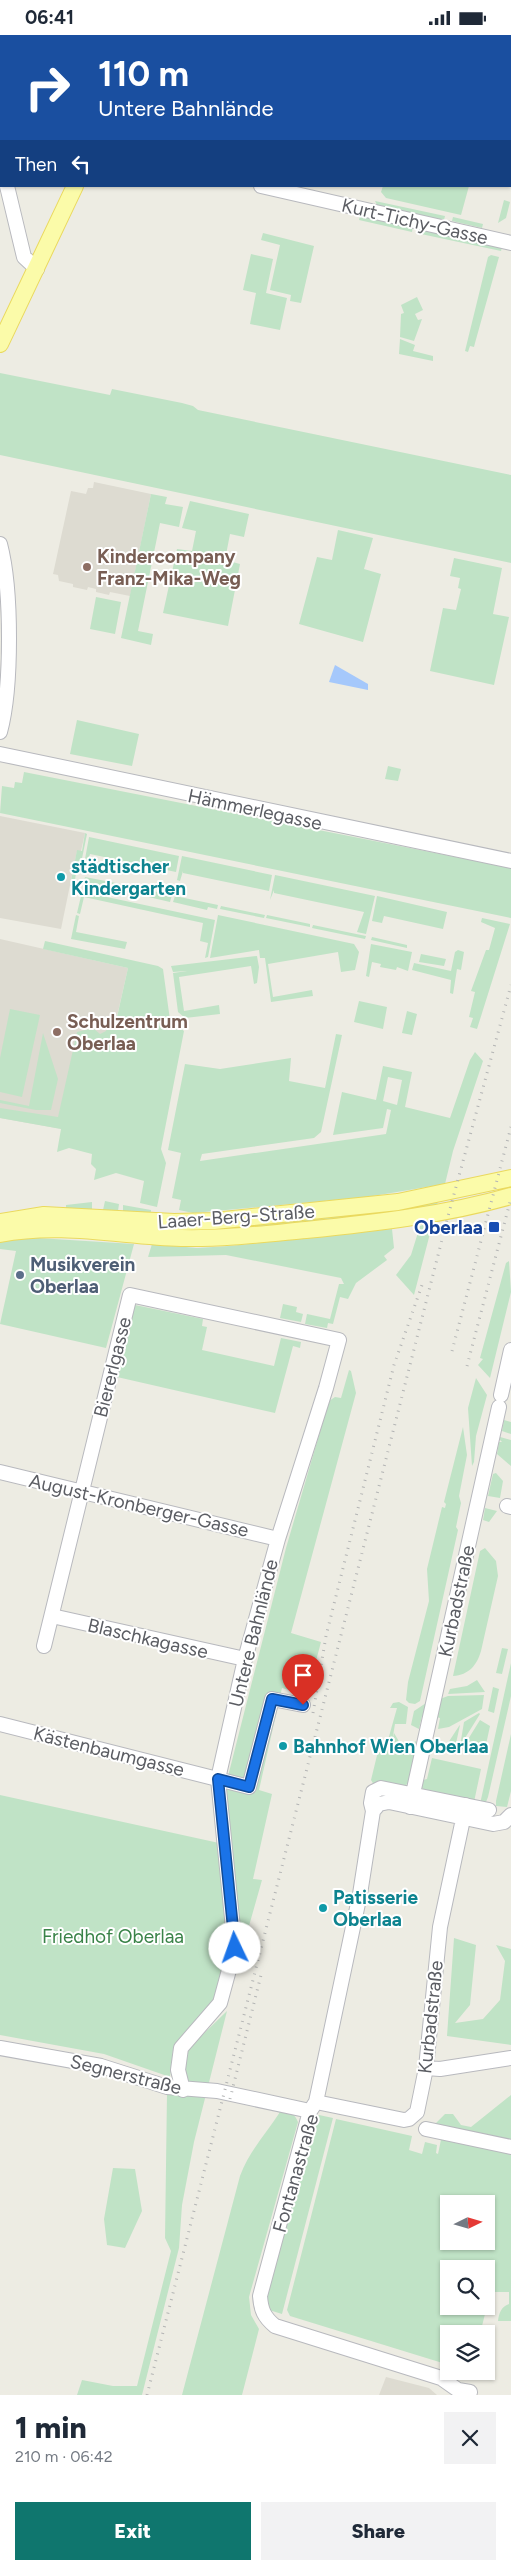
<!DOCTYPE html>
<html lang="en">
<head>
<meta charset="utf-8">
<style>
  body { margin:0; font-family:Figtree,sans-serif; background:#f2f2f3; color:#1f2937; height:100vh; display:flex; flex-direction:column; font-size:19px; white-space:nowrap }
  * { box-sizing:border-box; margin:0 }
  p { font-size:16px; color:#747a83 }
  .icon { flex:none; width:28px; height:28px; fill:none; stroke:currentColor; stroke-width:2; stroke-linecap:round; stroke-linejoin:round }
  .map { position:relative; height:2360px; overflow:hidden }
  .drawer { display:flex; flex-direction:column; background:#fff; flex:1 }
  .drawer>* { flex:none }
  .hud { position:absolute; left:0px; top:0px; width:511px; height:152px; box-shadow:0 1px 4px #0004; background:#1a4fa0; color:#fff; overflow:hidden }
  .needle { width:32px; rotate:85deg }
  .fabs { position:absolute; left:440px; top:2160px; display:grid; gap:10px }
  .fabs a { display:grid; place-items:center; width:55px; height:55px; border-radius:0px; background:#fff; box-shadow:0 1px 4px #0004; font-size:25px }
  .pin { position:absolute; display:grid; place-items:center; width:42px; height:42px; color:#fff; margin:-51px -21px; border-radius:50% 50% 50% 0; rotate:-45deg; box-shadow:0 0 5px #0007 }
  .pin .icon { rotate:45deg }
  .me { position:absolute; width:55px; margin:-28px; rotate:357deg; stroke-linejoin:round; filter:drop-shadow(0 0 4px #0008) }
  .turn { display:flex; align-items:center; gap:18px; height:105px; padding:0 15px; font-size:22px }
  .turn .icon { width:65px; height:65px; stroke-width:2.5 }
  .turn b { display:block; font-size:35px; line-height:42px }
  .then { display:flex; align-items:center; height:48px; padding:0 15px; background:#0003; gap:10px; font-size:19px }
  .round { display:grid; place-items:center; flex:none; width:52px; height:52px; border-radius:0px; background:#f2f2f3 }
  .summary { display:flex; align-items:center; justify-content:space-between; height:85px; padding:0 15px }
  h1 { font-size:30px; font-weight:800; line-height:38px }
  .button { display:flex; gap:10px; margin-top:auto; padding:10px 15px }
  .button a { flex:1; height:58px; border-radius:0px; background:#0f766e; color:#fff; font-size:20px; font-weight:800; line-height:58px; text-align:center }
  .button a+a { background:#f2f2f3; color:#1f2937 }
  .status { display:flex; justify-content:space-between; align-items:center; height:35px; padding:0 25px; background:#fff; direction:ltr }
  .status svg { height:14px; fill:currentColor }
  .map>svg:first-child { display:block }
</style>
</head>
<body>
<div class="status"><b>06:41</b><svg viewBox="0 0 49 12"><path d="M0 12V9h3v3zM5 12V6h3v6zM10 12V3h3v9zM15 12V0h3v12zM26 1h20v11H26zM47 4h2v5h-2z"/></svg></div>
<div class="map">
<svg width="511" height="2360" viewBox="0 0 511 2360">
  <rect width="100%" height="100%" fill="#edece3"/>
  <path fill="#dddbd1" d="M94,447l57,12 -21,102 -20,-4 -1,3 -13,-3v-3l-8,-2 -1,3 -14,-3v-3l-14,-3 -1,-6 -5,-1 18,-83 15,3 2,-6h5z
    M0,781l85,17 -4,18h-4l-16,78 -61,-11z
    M0,904l128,29 -18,79 -48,82 -62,-11z
    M386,2342l43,11 8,7h-58z"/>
  <path fill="#c0e3c6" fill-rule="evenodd" d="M383,151h86l-8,29 -75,-17 -5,-6z
    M504,165l6,2 -4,16 -8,5z
    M375,166l70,15 -1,4 -60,-13 -1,1 -5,-1z
    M360,179l21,5v2l32,5 -1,6 -53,-12z
    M453,182l30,7 -1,4 -30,-7z
    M423,193l80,16 -2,7 -80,-17z
    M263,198l51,13 -13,57 -11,-2 1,-6 -21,-5 10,-45 -19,-5z
    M251,219l22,5 -7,34 21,5 -7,32 -30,-6 6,-31 -13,-3z
    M491,220l8,2 -24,86 -1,4 -4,-1 -2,6 -3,-1 23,-94z
    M417,262l6,13 -8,4 3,6 4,-1 -8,22 -14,-4 1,-23 3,-1 -3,-8z
    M400,304l15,6 -2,6 20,5v5l-34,-7z
    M0,338l110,22 2,-6 70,14 11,3 5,4 313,65v88l-511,-108z
    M151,459l16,3 -2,7 18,3 -4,20 -19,-4 -22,108 15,3 -2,11 -30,-7z
    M190,466l59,13 -5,23 -14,-3 -5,26 15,4 -12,62 -65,-13 14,-64 15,2 4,-20 -14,-3z
    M338,495l35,8 -9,31 17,5 -18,68 -64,-18 18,-67 15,3z
    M454,523l48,10 -9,46 16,3 -15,68 -64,-14 13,-63 13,2 5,-21 -3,-1 2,-10 -10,-2z
    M96,562l25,5 -6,32 -25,-5z
    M77,685l62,14 -7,32 -62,-12z
    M388,731l13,3 -3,12 -13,-2z
    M24,737l487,96v50l-511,-105 2,-27 12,2 1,-6 7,1z
    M85,798l2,1 -8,39h-3l-2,14 -4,-1 7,-36 5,1z
    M89,802l90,19 -3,16 -86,-18 -2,6 -3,-1z
    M182,821l90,19 -3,16 -86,-18v-2l-3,10 -3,-1z
    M275,840l100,21 -9,38 -9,-2 7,-20 -90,-19v-3l-4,10z
    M85,842l41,8 -2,7 -40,-10z
    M128,851l44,9 -2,7 -43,-10z
    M88,858l127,27 -7,37 -3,1 3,-15 -8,-2 3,-18 -119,-26 -4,17 -3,-1 4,-17z
    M175,861l43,9 -1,4 -9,-2 -1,3 -34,-8z
    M377,861l70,16 -4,17 -59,-13 -2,7 -10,-2z
    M221,871l44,9 -1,3 -44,-9z
    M76,880l3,1 -3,16 51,10 -2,7 -54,-10z
    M218,880l136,29 5,8 -4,18 -14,2 -3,-20 -70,12 5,33 39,-7 1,6 -42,6 -6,-44h-5l-1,-8 -49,8z
    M267,880l43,9v3l-44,-9z
    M482,883l28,6 -33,105 -7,-2 3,-9 -4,-1 6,-25 -4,-1 15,-41h3l6,-22 -14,-6z
    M313,890l53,11 -1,3 -53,-11z
    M372,902l35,8v3l-36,-8z
    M45,906l113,25 5,3 7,51 14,11 -23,118 5,14 -9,44 -17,-4 4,-22 -28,-8 -22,7 2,-11 -5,-5 1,-10 -23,-6 -12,4 4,-23 -61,-11v-10l58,9 19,-85 16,-4 7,6 6,-3 4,-15 7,1 11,-49 -85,-19z
    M371,909l41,8 -4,19 -11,-4 -1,3 -16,-3 1,-3 -9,-2 -3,15 -3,-1z
    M458,915l6,2 -3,18 -4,-1 -4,25 -3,-1 1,-13 -39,-10 2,-7 37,8 4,-19z
    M421,919l25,5 -2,7 -25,-4z
    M257,921l2,11 -2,16 -3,1 -3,-18 -72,11 5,34 35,-6 1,9 -35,4 -7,-6 -5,-39 14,-2 -14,1 -2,-6z
    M359,966l28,6 -4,22 -29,-7z
    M10,974l30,6 -18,82 -22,-5v-34z
    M407,976l10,3 -5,21 -10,-2z
    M43,998l15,46 -7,31h-15l-36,-7v-3l29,6z
    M336,999l6,1 -21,97 -7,6 -112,16 -2,7 186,-27 5,-24 -4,-1 -4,19 -50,7 9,-43 34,8 7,-34 29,6 -7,35 45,11 20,-58 5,-8 8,9 -30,90 -8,33 -78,13 -174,16 -14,-3 2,-10 -9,-2 9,-45 -13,-3 17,-86 35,5 71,-11 -2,23 36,7zM388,1042l14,3 -5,25 -14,-4z
    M437,1165l1,7 -30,5 -188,20 -59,-1z
    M105,1166l14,3 -1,7 -15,-1z
    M92,1167v8l-26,-2v-3z
    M123,1170l28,5v4l-28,-2z
    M433,1187l-19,73 -18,-20 15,-20 9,-29z
    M392,1194l2,19 -10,8 3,4 -31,23 -8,16 -8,-2 -7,27 -5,-1 -1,5 -22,-4 2,-10 23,5 9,-35h5l-3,-6 -115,-23 -78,2 4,-13 45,4 32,-2z
    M38,1203l96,6 -28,104 -106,-24 16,-73 -16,-2v-8z
    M509,1226l2,31 -21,86 -12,-13 5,-6 -3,-1 26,-95z
    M283,1269l14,3 -1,5 7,2 -2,8 -21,-4z
    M135,1270l68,14 -1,7 5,1 -5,23 72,16 7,-28 20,4 -1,6 -7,-2 -18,67 -158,-36z
    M349,1335l2,1 5,22 -65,240 30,9 -14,53 -25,-7 -23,102 13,4 -19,85 9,1 -19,67 -19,-155 62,-244 43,-147 6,-4 6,1z
    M476,1343l11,17 -11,41 -2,26 -2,4 -4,-58z
    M504,1385l7,2v12l-9,-3z
    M463,1392l4,28 -8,41 2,7 -5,24 2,3 -38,171 -5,3 -6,-1 -3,-3 2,-18 21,-81 -2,-32 15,-62 3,1 1,-4 -2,-2z
    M500,1402l11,3v26l-14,-12 2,-12h3l-2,-2z
    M496,1438l7,8 -3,17 -12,-2 5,-22z
    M485,1473l12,3 -8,11 -6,-2z
    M485,1513l11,13 2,15 -17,75c-4,14 -12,24 -28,25l27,-125z
    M502,1613l6,1 -6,25 -6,-1z
    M511,1628v33l-23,101 -2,5 -6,2z
    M477,1645l8,12 -37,2 2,-5 17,-3z
    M493,1652l6,2 -5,24 -6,-2z
    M484,1660l-2,14 -33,18 -11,2 2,-11 -4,-1 4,-18 8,-3z
    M429,1666l-4,15h-3l-3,13 -8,-4 3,-14z
    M399,1667l9,5 -2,17h-11l-4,24 3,-15 7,12h9l6,-4 -2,12 3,1 -8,29 -5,3 -30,-1 -3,-5 9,-37 8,-3 9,-32h-7l3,-5z
    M479,1678l1,1 -20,32 4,-24z
    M480,1685l10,6 -6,28 -22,-5z
    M460,1690l-5,23 -9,-2 13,-20z
    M511,1699v57l-4,16 -11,-1v-5z
    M432,1723l49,11 -7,33 -47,-10 -5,-4 1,-8 4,-1z
    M0,1760l219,48 11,90 -15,72 -42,45 -3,27 -66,-23 -104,-19z
    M454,1903l22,7 -6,60 -15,18 28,-4 17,-19 5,-39 -9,-16 15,4v96l-64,-9z
    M227,1976l-33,131 -12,63 -3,43 -37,147h-65l5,-15 31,6h24l34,-135 -6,-13 2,-145 13,2 8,-46z
    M511,2060v48l-79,-16 13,-13h8l8,11 10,2z
    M280,2077c9,-2 15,2 18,10l-49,175 2,18 8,14 -17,66h-60l58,-219c9,-25 26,-42 40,-64z
    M319,2080l14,3 -51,196 -13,-4 -3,-8 1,-11 48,-172z
    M336,2084l76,17 -3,14 13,4 3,-12 12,3 -1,8 2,1 4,-19 69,15v171h-13c1,-8 3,-14 11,-17v-12h-15l-4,2 -10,40h-31v31l-159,-49 -3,-6zM449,2169h37v37h-37zM449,2234h37v37h-37z
    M113,2133l22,1 7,42 -17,37 -18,-3 -3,-26z"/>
  <path fill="#a5c8fb" d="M335,630l33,19v6l-39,-8z"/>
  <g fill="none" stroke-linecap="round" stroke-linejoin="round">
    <defs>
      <path id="minor" d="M415,1l1,-1
        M0,122l1,5
        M7,151l17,71 13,12
        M261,151l250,57
        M0,509c12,46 12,143 0,188
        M0,719l511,107
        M501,1360l10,-45
        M0,1437l278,67
        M507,1471l4,1
        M52,1581l193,43
        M44,1611l86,-351 209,45 -13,48 -48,151 -33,120 -27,120 17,169 -15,55 -39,45 -3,22 5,20
        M0,1689l249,63 23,-88 31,6
        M410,1772l89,-400
        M373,1776l6,-7 10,-2 104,22 11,-2 7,-7
        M0,2013l101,18 66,21 50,4 93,20
        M426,2033l14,1 71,-11
        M316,2067l88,18 5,-1 8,-7 9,-44 14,-141 26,-122
        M426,2094l85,18
        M470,2357l-12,-2 -17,-12 -166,-52c-11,-9 -14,-16 -15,-30l50,-185 6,-9 44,-208 13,-83 -2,-8 2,-11 8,-4 108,22"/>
      <path id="major" d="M145,1l1,-1
        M0,309l75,-158
        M0,1187l44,-7 130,7 40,-1 184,-19 113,-24
        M0,1199c60,-12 121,2 181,4 42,1 83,-4 125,-8 68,-7 139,-15 205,-34"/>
    </defs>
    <use href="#minor" stroke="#b8b9be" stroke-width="16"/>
    <use href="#major" stroke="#ead95e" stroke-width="18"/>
    <use href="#minor" stroke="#fff" stroke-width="14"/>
    <use href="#major" stroke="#fbfba9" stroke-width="16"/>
    <path stroke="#b3b4b4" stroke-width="3" stroke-dasharray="1 6" stroke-linecap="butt" d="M452,1316l59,-224
      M467,1331l44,-168
      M313,1678l13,-77 68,-271 28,-80
      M230,2064l32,-128
      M147,2360l300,-1175 64,-235"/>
  </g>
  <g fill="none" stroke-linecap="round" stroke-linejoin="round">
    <defs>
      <path id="route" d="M235,1913l-17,-169 31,8 23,-88 31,6"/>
    </defs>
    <use href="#route" stroke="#114b97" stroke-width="12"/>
    <use href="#route" stroke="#1a73e8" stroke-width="9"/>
  </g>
  <g fill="#8d6e63" stroke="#fff" stroke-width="2">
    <circle cx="87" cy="532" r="5"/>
    <circle cx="57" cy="997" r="5"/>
  </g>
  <g fill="#0f9aa8" stroke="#fff" stroke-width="2">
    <circle cx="61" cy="842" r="5"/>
    <circle cx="283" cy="1711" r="5"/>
    <circle cx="323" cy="1873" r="5"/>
  </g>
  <rect fill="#1a4fb4" stroke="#fff" stroke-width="2" x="488" y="1186" width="12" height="12" rx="2.5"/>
  <circle fill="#5c6f8a" stroke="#fff" stroke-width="2" cx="20" cy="1240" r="5"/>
  <g text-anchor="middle" stroke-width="4" stroke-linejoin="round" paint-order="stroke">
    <g font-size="19" fill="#5b5d63" stroke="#fff">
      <text transform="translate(415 186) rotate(13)" y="7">Kurt-Tichy-Gasse</text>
      <text transform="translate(255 774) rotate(12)" y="7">Hämmerlegasse</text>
      <text transform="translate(236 1181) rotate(-4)" y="7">Laaer-Berg-Straße</text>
      <text transform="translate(112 1332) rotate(-76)" y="7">Biererlgasse</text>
      <text transform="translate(139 1470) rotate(13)" y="7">August-Kronberger-Gasse</text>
      <text transform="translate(456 1566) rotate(-78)" y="7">Kurbadstraße</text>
      <text transform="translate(253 1598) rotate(-76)" y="7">Untere Bahnlände</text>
      <text transform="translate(148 1603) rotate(13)" y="7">Blaschkagasse</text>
      <text transform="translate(109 1716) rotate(14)" y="7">Kästenbaumgasse</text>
      <text transform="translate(430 1982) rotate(-84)" y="7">Kurbadstraße</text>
      <text transform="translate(126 2039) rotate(14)" y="7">Segnerstraße</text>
      <text transform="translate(295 2138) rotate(-74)" y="7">Fontanastraße</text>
    </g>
    <g font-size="19" font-weight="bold" fill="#785e54" stroke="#fff" text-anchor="start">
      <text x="97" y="528">Kindercompany<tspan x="97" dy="22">Franz-Mika-Weg</tspan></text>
      <text x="67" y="993">Schulzentrum<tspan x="67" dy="22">Oberlaa</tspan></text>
    </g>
    <g font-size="19" font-weight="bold" fill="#0d838f" stroke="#fff" text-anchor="start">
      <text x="71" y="838">städtischer<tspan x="71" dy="22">Kindergarten</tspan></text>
      <text x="293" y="1718">Bahnhof Wien Oberlaa</text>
      <text x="333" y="1869">Patisserie<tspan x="333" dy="22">Oberlaa</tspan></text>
    </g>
    <g font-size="19" font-weight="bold" fill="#164399" stroke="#fff" text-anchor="end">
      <text x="483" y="1199">Oberlaa</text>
    </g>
    <g font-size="19" font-weight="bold" fill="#4e5e75" stroke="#fff" text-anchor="start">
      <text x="30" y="1236">Musikverein<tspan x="30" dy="22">Oberlaa</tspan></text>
    </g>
    <g font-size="19" fill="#398348" stroke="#fff">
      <text x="113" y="1908">Friedhof Oberlaa</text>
    </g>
  </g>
</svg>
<div class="fabs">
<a><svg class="needle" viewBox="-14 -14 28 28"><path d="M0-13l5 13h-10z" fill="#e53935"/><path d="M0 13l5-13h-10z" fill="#747a83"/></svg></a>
<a><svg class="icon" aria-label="search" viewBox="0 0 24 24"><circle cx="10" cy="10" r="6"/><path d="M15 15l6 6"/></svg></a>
<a><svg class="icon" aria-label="layers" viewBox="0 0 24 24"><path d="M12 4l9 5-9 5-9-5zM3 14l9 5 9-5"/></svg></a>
</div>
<div class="pin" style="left:303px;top:1670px;background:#d93025"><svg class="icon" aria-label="arrive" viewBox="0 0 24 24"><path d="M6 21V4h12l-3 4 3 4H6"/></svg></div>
<svg class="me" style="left:235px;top:1913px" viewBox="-20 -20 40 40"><circle r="19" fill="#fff"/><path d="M0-13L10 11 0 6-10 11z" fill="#1a73e8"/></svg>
<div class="hud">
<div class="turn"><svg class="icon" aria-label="right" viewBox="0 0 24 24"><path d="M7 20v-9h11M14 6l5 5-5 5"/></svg><div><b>110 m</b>Untere Bahnlände</div></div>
<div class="then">Then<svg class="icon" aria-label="left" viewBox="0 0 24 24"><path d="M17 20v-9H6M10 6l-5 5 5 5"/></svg></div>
</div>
</div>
<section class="drawer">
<div class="summary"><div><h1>1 min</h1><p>210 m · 06:42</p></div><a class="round"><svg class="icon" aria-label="close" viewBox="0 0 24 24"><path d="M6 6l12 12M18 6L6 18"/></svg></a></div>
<div class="button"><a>Exit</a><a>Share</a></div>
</section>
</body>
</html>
